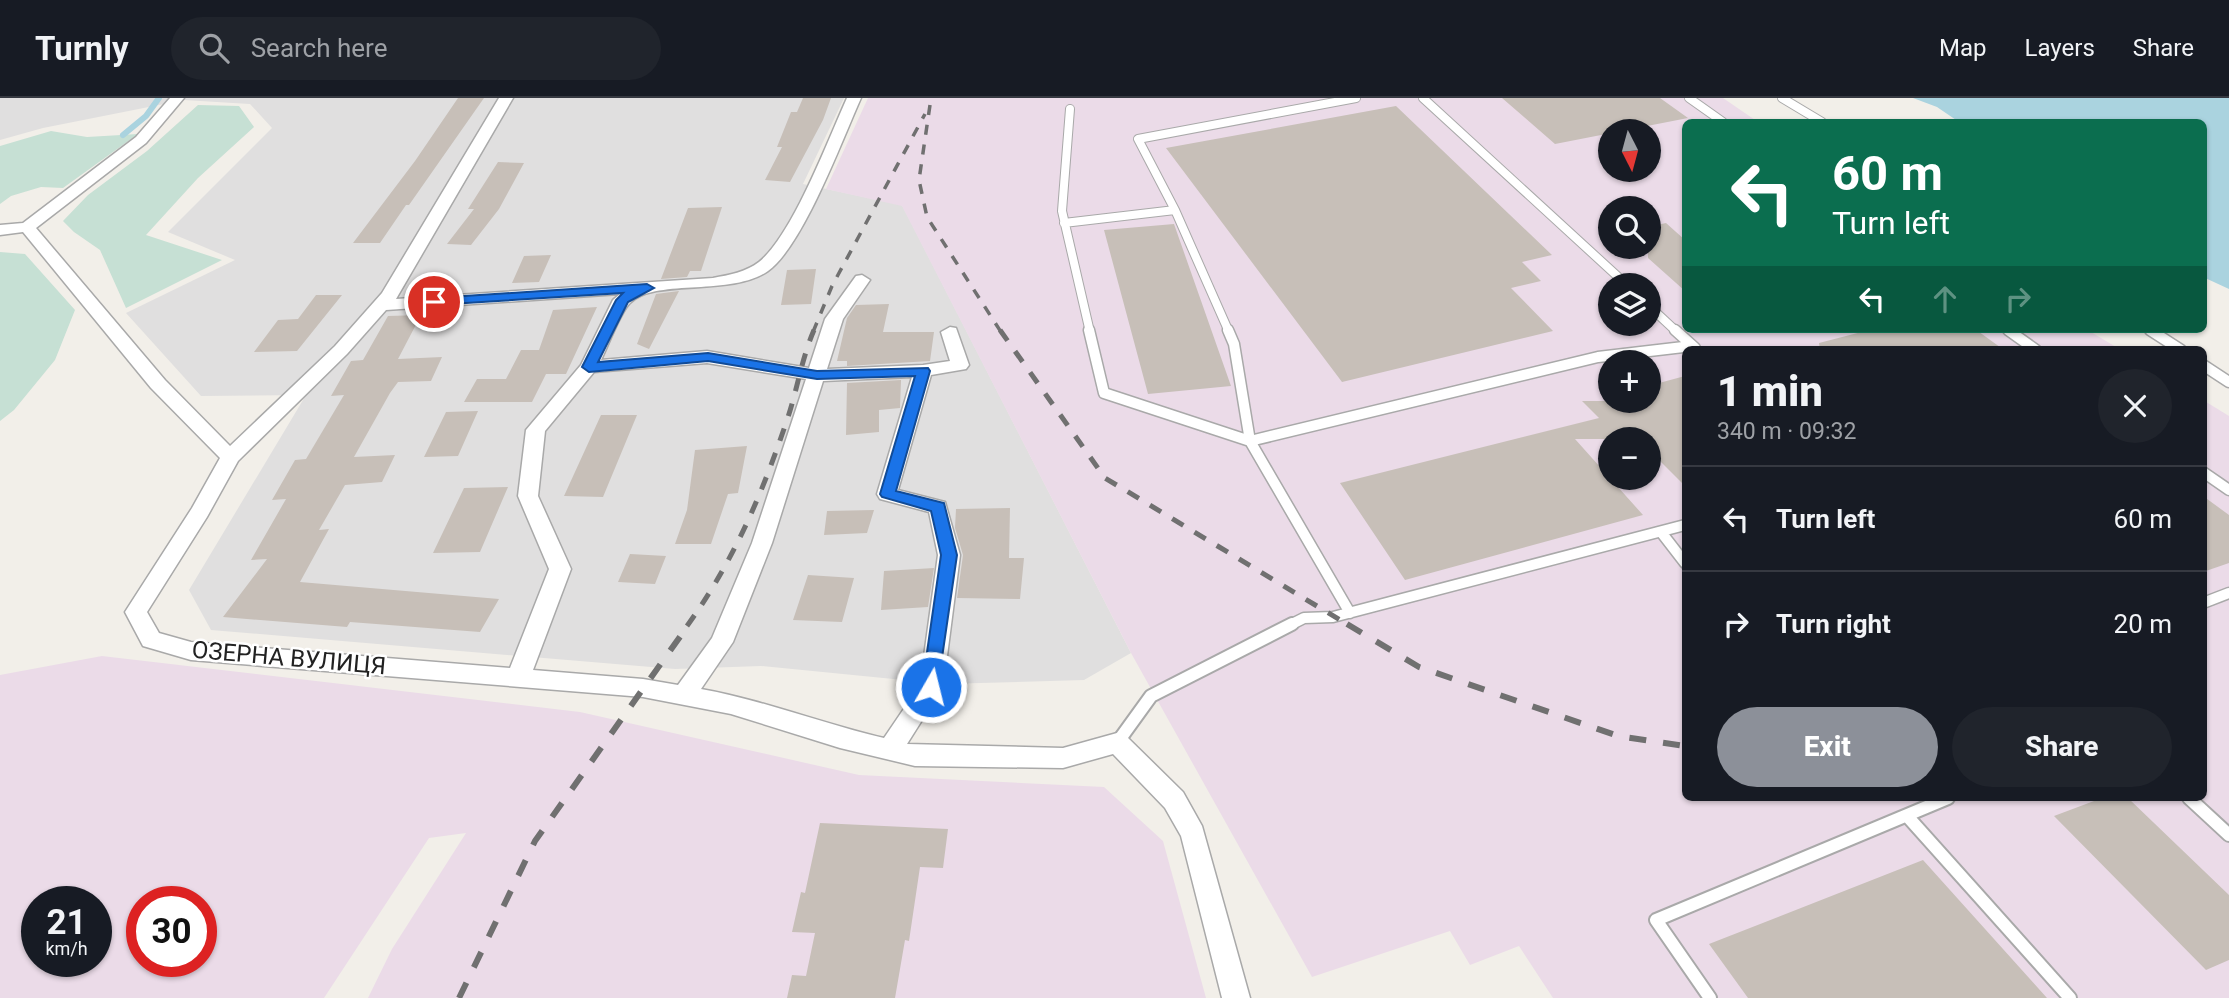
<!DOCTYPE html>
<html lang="en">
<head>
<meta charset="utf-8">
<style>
  body { margin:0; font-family:Roboto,sans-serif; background:#20242c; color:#f1f3f6; height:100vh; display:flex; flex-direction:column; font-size:26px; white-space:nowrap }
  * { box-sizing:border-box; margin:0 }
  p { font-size:23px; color:#9ea1a6 }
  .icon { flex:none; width:38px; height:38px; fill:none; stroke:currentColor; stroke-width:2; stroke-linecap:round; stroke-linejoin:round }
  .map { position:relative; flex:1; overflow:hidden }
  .panel { position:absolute; left:1682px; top:248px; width:525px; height:455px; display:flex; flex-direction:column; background:#171b24; border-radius:10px; box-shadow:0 2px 5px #0004 }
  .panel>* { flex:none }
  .guide { position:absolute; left:1682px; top:21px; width:525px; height:214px; border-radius:10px; box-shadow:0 2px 5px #0004; background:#0b6e4f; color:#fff; overflow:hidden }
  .needle { width:46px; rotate:174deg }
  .tools { position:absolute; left:1598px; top:21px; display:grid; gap:14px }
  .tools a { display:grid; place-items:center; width:63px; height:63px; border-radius:50%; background:#171b24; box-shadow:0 2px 5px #0004; font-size:35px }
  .speed { position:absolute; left:21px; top:788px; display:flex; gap:14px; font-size:35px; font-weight:700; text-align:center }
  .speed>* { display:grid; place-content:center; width:91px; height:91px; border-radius:50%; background:#171b24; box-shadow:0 2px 5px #0004; line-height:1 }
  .speed small { font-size:18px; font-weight:400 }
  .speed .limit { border:10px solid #d22; background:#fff; color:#111 }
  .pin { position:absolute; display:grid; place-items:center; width:60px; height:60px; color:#fff; margin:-30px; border:4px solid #fff; border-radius:50%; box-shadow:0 2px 7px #0007 }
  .me { position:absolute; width:77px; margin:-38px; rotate:8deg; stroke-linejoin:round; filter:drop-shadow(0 0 5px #0008) }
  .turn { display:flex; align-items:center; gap:24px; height:147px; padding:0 35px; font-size:32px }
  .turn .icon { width:91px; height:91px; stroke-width:2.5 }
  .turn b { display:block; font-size:49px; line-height:60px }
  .lanes { display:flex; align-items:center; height:66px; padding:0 35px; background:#0003; justify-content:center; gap:35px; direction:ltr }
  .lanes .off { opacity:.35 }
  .round { display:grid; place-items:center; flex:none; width:74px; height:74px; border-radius:37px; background:#20242c }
  .headline { display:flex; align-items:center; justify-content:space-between; height:119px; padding:0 35px }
  h1 { font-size:42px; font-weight:800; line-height:52px }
  .cta { display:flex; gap:14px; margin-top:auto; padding:14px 35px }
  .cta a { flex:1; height:80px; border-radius:42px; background:#8c9099; color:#fff; font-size:28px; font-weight:800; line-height:80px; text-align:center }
  .cta a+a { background:#20242c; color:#f1f3f6 }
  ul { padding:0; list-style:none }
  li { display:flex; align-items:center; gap:21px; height:105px; padding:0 35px; border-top:2px solid #363941 }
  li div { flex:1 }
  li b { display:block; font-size:26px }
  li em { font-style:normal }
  header { display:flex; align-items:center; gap:42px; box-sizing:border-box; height:98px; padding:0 35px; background:#171b24; border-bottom:2px solid #363941 }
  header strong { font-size:33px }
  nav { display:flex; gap:38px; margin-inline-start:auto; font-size:24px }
  .search { width:490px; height:63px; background:#20242c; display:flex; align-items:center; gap:18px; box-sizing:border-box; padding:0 24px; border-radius:38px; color:#9ea1a6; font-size:26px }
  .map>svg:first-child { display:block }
</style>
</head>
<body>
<header>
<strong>Turnly</strong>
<div class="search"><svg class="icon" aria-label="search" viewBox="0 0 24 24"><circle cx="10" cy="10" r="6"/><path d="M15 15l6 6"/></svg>Search here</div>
<nav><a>Map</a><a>Layers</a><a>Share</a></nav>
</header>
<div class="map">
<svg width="2229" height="900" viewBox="0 0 2229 900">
  <rect width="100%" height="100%" fill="#f2efe9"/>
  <path fill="#e0dfdf" d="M0,0h844l-41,86 99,21 229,448 -47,27 -140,4 -183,-18 -86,3 -464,-39 -22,-40 117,-195 -105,1 -75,-83 109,-53 -67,-28 104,-104 -22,-24 -66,-4 -141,28 -43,12z"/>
  <path fill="#ebdbe8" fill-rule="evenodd" d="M868,0h855l35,24h-73v207h401l35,21h-436v448h518v-398l26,16v582h-676l-34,-52 -49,19 -20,-34 -138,46 -181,-324 -229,-447 -76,-17zM1610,33h38v39h-38zM1610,110h38v39h-38zM1610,187h38v39h-38zM1610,264h38v39h-38zM1610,341h38v39h-38z
    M102,558l478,56 279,63 245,12 59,54 43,157h-838l24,-49 74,-116 -37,5 -105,160h-324v-323zM37,803h59v60h-59zM142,803h59v60h-59z"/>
  <path fill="#c6e0d4" d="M198,7l41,1 15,21 -56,51 -52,57 76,25 -96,48 -26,-58 -26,-18 -11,-11 25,-26 59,-44z
    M51,33l36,6 51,-3 -75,54 -22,-1 -30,9 -11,8v-58z
    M0,154l25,2 50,56 -20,50 -41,50 -14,11z"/>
  <path fill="#aad3df" d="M1913,0h316v191l-26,-12v-155h-244l-22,-15z"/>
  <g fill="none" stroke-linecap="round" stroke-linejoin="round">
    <path stroke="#aad3df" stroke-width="6" d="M123,37l23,-19 13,-18"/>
  </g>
  <path fill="#c7bfb8" d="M458,0h26l-75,107h-3l-26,38h-27l62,-82z
    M803,0h28l-8,22 -33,62 -25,-2 17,-33h-5l14,-35h6z
    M1502,0h158l28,20 -133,26z
    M1396,8l156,149 -30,7 19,19 -30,7 42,43 -211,51 -176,-234z
    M498,64l26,1 -25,46 -28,36 -24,-1 27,-35h-6z
    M722,109l-21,64h-11l-3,6 -26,2 27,-71z
    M1666,125l19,17v51l-37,-33v-31z
    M1174,126l57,162 -83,8 -44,-164z
    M551,157l-12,27 -27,1 12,-27z
    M816,171l-5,35 -30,1 6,-35z
    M679,193l-30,58 -12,-5 19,-50z
    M316,197h26l-45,56 -43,1 24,-32 20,-1z
    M889,206l-6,28h51l-4,29 -83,5v-5h-10l10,-43 9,-13z
    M597,209l-31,67h-20l-14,28h-68l13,-23h29l15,-29h18l14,-40z
    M421,217l-23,44 44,-2 -11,24 -33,1 -8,11 -36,64 41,-2 -13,27 -37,3 -26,45 10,-1 -29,53 199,17 -19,33 -130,-10 -3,5 -124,-10 44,-58 -16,1 35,-61 -14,1 23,-40 11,-1 38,-64 -13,1 20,-35 12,-1 25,-44z
    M1873,231h102l29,21h-184l-1,-7z
    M1685,278v110l-37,-37v-10h-73l68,76 -238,65 -65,-97 259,-65 -17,-17h66v-15z
    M901,282l-1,28 -21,2v22l-33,3 1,-52z
    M478,313l-20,45 -34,1 22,-45z
    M601,317h36l-34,82 -39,-1z
    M747,348l-9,47 -10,1 -17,50h-36l12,-34 8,-60z
    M508,389l-28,65 -47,1 31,-65z
    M2203,398l26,19v48l-26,9z
    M1010,410l-1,50h15l-4,41 -63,-1 6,-43 -8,-27 1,-19z
    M874,412l-7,23 -43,2 3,-24z
    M630,456l36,2 -11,28 -37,-2z
    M934,470l-6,39 -47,3 3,-39z
    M808,477l46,3 -12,44 -49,-2z
    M2102,700h26l101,97v65l-23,10 -152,-154z
    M820,725l128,6 -5,39 -23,-1 -11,74 -4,-1 -10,58h-108l5,-23 14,1 9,-43 -23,-1 9,-40 4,1z
    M1923,762l124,138h-299l-39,-54z"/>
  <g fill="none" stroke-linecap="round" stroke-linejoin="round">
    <defs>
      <path id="service-far2" d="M1423,0l204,187
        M1689,0l34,24
        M1782,0l40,24
        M1070,11l-8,102 28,121
        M1175,112l54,122
        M1064,125l111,-13 -37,-71 218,-41
        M1648,207l29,27
        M2007,231l4,3
        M2149,231l4,3"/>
      <path id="service-far1" d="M1089,232l15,63 146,48 -16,-97 -6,-14
        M1675,232l20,18
        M2008,232l28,20
        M2150,232l31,20
        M2203,267l26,17
        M2203,374l26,18
        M1661,434l24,31
        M2203,505l26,-10
        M1350,515l-100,-172 348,-84 94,-11
        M1288,528l16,-8 29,-1 352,-92"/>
      <path id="service" d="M1117,645l34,-47 141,-72
        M2189,700l40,37
        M1908,719l162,181
        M1710,900l-54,-78 292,-122"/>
      <path id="minor" d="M170,0h14l-38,45 -110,85 129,152 65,66 105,-100 47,-53 117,-195h14l-117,201 317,-21c16,-3 33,-6 46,-16 34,-28 69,-122 88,-164h14c-19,42 -58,148 -93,173 -37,26 -114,7 -138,32 -9,8 -23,45 -29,57l106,-9 102,17 16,-49 31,-43 6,-1 8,5 -27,39 -16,50 96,-4 27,-4 -9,-29 9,-5 6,1 13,37 -3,4 -35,6 -33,115 47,12 15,53 -17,132 -36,57 156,4 54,-15 9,3 57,56 19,34 48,172h-28l-41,-162 -16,-28 -52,-54 -50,14 -148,-2 -75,-18 -109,-34 -88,-17 -452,-37 -48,-14 -18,-34 67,-104 28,-50 -69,-70 -128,-156 -23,3v-10l23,-2 113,-86zM620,196l-7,6 -32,65 -55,65 -8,66 31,73 -39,99 -319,-26 -32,-9 -12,-21 60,-95 31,-56 109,-107 39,-44zM707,265l99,16 -54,164 -40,95 -34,47 -35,-6 -110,-9 38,-101 -33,-73 7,-65 49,-59zM912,279l-35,117 3,5 49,13 9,43 -18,130 -36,53c-61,-14 -121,-38 -183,-49l32,-47 39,-99 51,-162z"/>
    </defs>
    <use href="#service-far2" stroke="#a9a9a9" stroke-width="10"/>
    <use href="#service-far1" stroke="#a9a9a9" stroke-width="13"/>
    <use href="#service" stroke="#a9a9a9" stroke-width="16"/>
    <use href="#minor" stroke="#a9a9a9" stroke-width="3"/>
    <use href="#service-far2" stroke="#fff" stroke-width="8"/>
    <use href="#service-far1" stroke="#fff" stroke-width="10"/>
    <use href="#service" stroke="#fff" stroke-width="12"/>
    <use href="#minor" fill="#fff" fill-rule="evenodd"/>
    <path stroke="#707070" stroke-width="3.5" stroke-dasharray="10 10" stroke-linecap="butt" d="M930,7l-11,75 8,37 74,115
      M813,234l19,-46 93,-172"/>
    <path stroke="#707070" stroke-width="5" stroke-dasharray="13 13" stroke-linecap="butt" d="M1000,232l105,148 245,148
      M687,528c46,-64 74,-129 99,-203 11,-31 15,-63 28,-93"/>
    <path stroke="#707070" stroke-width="6" stroke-dasharray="17 17" stroke-linecap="butt" d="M1347,526l72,43 199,69 67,10
      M459,900l76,-157 154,-217"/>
  </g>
  <path fill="#1a73e8" stroke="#114b97" stroke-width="2" d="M647,186l7,4 -26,14 -30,60 110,-9 109,18 111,-3 2,3 -34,120 48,12 13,52 -20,137h-12l-3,-5 19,-132 -10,-44 -49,-14 -2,-3 35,-118 -98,3 -109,-18 -119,11 -7,-5 34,-67 7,-7 -189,12 -7,-3 7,-4z"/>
  <g text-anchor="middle" stroke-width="5" stroke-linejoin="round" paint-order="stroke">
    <g font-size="24" fill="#222" stroke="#fff">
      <text transform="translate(289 560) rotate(5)" y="8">ОЗЕРНА ВУЛИЦЯ</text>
    </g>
  </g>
</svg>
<div class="tools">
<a><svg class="needle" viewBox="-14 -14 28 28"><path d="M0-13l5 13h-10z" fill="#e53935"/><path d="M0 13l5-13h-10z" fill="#9ea1a6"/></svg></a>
<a><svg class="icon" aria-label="search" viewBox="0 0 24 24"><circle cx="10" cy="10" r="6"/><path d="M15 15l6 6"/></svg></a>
<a><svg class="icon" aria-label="layers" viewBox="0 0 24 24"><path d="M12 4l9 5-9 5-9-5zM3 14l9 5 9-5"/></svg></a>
<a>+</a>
<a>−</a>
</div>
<div class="speed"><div>21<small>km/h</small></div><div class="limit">30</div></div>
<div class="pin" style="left:434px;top:204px;background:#d93025"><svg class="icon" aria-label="arrive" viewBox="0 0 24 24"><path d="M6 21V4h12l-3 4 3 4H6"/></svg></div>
<svg class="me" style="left:931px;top:589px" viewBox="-20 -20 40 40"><circle r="17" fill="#1a73e8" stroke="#fff" stroke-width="3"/><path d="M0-11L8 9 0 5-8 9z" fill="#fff"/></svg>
<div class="guide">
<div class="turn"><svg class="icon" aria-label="left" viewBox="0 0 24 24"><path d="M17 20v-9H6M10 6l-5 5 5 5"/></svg><div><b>60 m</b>Turn left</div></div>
<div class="lanes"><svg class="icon" aria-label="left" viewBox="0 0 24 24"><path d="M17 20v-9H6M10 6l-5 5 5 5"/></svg><svg class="icon off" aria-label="ahead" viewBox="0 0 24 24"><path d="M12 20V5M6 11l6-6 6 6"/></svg><svg class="icon off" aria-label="right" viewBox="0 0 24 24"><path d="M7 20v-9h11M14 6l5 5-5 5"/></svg></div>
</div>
<section class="panel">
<div class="headline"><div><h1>1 min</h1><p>340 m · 09:32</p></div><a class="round"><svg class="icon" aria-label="close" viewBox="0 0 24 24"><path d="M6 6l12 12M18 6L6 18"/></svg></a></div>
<ul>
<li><svg class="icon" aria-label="left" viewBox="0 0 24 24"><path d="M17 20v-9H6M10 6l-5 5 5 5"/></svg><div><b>Turn left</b></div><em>60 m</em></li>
<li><svg class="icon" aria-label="right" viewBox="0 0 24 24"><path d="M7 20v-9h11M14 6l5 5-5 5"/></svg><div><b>Turn right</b></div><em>20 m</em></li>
</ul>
<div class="cta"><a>Exit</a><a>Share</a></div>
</section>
</div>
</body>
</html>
